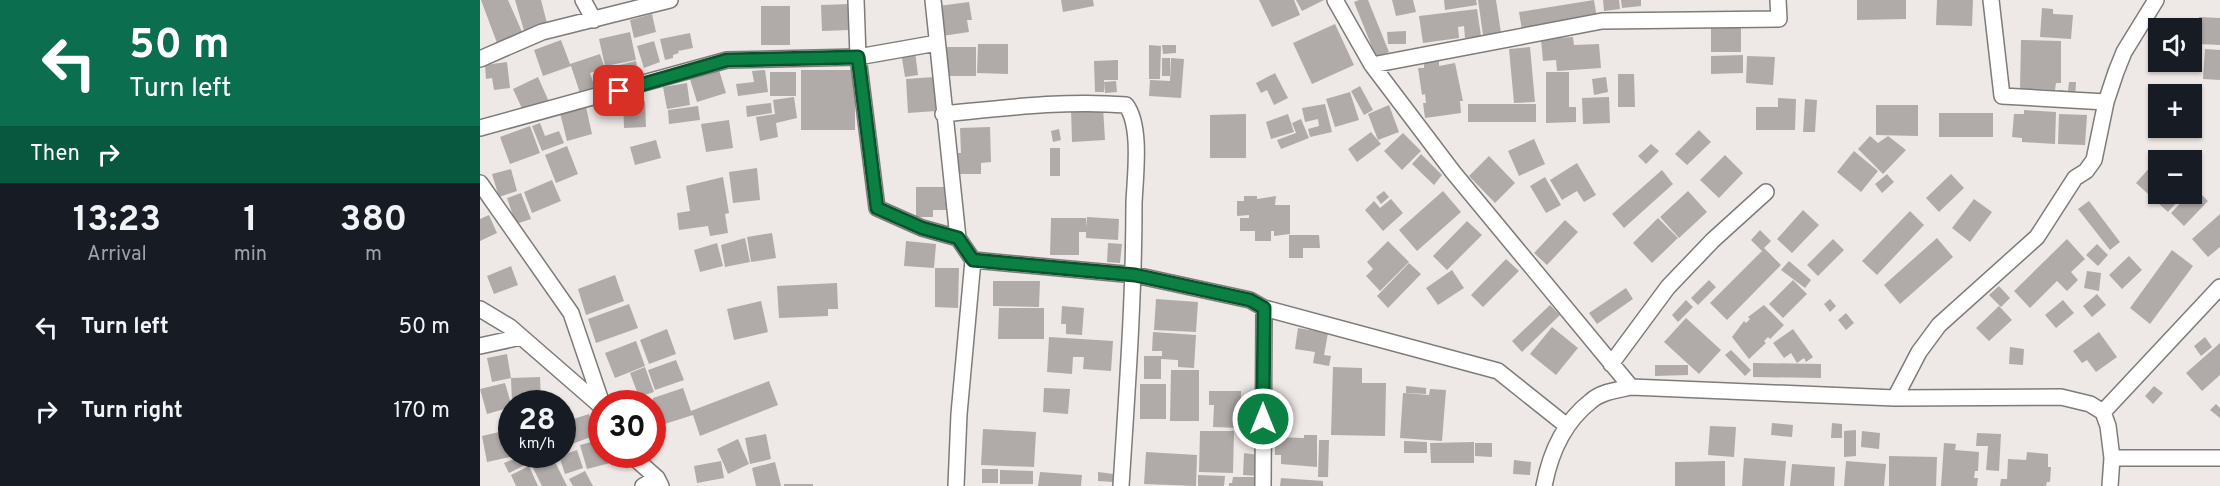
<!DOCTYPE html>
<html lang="en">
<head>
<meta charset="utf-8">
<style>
  body { margin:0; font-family:Overpass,sans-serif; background:#20242c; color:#f1f3f6; height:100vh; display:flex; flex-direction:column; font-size:22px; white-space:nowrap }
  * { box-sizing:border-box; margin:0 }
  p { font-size:20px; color:#9ea1a6 }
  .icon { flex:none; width:33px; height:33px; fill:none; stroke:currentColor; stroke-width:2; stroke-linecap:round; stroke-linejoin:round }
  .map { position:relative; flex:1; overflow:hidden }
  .side { display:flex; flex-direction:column; background:#171b24; width:480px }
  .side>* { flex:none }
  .guide { background:#0b6e4f; color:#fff; overflow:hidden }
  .buttons { position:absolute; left:1668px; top:18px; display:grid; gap:12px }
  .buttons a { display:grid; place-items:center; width:54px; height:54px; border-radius:0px; background:#171b24; box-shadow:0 2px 4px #0004; font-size:30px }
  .speed { position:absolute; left:18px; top:390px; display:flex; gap:12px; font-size:30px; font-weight:700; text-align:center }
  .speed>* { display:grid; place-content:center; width:78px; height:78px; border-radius:50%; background:#171b24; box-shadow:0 2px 4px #0004; line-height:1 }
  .speed small { font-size:15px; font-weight:400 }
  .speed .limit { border:9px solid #d22; background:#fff; color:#111 }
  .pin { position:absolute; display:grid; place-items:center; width:51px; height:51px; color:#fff; margin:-26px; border-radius:12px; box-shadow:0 3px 9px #0006 }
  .me { position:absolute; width:66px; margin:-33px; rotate:0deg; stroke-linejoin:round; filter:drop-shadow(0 0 4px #0008) }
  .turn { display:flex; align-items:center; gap:21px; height:126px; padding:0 30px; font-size:27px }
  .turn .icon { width:78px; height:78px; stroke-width:2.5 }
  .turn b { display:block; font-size:42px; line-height:51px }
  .then { display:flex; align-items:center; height:57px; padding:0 30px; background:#0003; gap:12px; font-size:22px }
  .eta { display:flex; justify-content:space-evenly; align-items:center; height:102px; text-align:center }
  .eta b { font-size:36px; font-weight:700; line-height:42px }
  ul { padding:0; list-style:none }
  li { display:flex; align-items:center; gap:18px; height:84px; padding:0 30px }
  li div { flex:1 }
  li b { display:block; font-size:22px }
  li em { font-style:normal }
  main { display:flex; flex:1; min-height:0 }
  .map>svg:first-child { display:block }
</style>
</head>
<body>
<main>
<section class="side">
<div class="guide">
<div class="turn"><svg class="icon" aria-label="left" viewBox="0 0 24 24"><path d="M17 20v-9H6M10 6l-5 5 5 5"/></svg><div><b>50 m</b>Turn left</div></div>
<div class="then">Then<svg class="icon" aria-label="right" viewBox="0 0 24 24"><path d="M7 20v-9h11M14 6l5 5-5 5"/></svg></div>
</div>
<div class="eta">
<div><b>13:23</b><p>Arrival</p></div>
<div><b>1</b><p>min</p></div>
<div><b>380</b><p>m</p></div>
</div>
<ul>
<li><svg class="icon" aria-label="left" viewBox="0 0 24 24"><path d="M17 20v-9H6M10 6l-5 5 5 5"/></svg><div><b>Turn left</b></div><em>50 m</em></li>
<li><svg class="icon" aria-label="right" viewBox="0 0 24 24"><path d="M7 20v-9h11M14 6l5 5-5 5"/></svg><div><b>Turn right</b></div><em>170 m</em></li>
</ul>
</section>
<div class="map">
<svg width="1740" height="486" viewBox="0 0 1740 486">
  <rect width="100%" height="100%" fill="#eee9e6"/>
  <path fill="#b0aba8" d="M1,0h27l15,34 -26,9z
    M35,0h26l7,27 -23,7z
    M581,0h32l1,6 -31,6z
    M779,0h35l6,15 -28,12z
    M816,0h28l-22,11z
    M879,0h9l21,52 -13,5 -22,-55z
    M912,0h21l3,12 -20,4z
    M964,0h32l1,5 -32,5z
    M998,0h18l5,33 -18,2z
    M1114,0l3,18 -75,12 -3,-18z
    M1123,0h16l1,9 -16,2z
    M1141,0h20v6l-19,2z
    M1377,0h49v19l-49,1z
    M1457,0h36l-1,26 -36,-1z
    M489,2l3,18h-5l2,12 -27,4 -4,-30z
    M370,4v26l-28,1 -1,-26z
    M281,6h29v39h-29z
    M1562,8l11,1v5l20,1 -2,24 -31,-2z
    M997,9l4,27 -16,2 -1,-12 -6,1 1,11 -36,5 -4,-27z
    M172,14l4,18 -22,6 -4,-18z
    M1719,17l21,1v27l-22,-1z
    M855,24l19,41 -42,19 -19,-41z
    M1231,26l30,1v25h-30z
    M926,31v13h-18l-1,-12z
    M150,32l6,28 -31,6 -6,-27z
    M210,33l3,15 -15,3 1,2 -6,2v3l-8,2 -5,-21z
    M1093,37l1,8 25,-1 2,24 -44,3 -1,-11 -13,1 -2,-22z
    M81,40l9,24 30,-10 10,29 -8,2 -5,-14 -7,2 5,15 -15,5 -9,-27 -28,10 -9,-26z
    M1541,40l40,1v42h-5l-1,7 -35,-1z
    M174,41l6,21 -16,6 -7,-22z
    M498,44h30v30l-31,-1z
    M669,45l12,1 -1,33h-11z
    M682,45h14v8l-13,1z
    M465,47h31v29h-30z
    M1050,47l5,55 -21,1 -5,-54z
    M1725,49l15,1v30l-17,-1z
    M435,51l3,24 -13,2 -4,-25z
    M1263,55v18l-32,1v-18z
    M1267,56l28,1 -2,28 -27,-2z
    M682,58h8v18h-8z
    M691,58l13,1 -3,39 -32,-2 1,-16 20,1z
    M638,60v20h-14v12h-9l-1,-31z
    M156,61l3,15 -29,6 -3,-14z
    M959,61v5l16,-3 8,38h-3l1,12 -36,5 -2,-15h3l-1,-9 -3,1 -4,-27h6v-5z
    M27,62l3,26 -16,2 -2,-12 -6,1 -1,-14z
    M239,70l7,23 -29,9 -7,-23z
    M285,70l3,22 -30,4 -2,-12 18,-2 -2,-11z
    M321,70h54v60h-54z
    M290,72h26v24h-26z
    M1066,72h23v35h7v15l-30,1z
    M795,73l13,25 -14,7 -7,-15 -6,3 -5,-10z
    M1138,74h16l1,33h-17z
    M58,77l12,27 -25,11 -12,-26z
    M454,77l2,34 -28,2 -2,-34z
    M1126,77l2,15 -14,3 -2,-16z
    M636,81l1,11 -12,1 -1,-11z
    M1589,82h7l-1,16 -18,-1 1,-7 10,1z
    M207,83l3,22 -23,4 -4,-22z
    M880,86l13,24 -9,5 -13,-24z
    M870,92l9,28 -24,7 -9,-28z
    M314,97l3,21 -21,5 2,14 -18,4 -4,-24 19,-3 -2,-14z
    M1129,97l1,26 -27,1 -1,-26z
    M1298,98l18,1 -1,31h-39v-23h22z
    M1325,99l12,1 -2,32h-12z
    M143,101h22l1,26 -22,1z
    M291,103l1,10 -25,4 -1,-11z
    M845,104l7,28 -22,5 -2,-8 11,-3 -1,-7 -13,3 -3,-14z
    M988,104h68v18h-68z
    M909,105l10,27 -21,8 -10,-26z
    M1396,105h42v31l-42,-1z
    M218,106l2,14 -31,4 -1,-14z
    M106,107l6,27 -25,7 -7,-28z
    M623,107l2,33 -33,2 -1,-33z
    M1544,110l32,2 -1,32 -33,-2v-4l-10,-1 2,-23h10z
    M1459,113h54v24h-54z
    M766,114v44h-36v-43z
    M808,114l6,18 -23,7 -5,-17z
    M1579,114l28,1 -2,30 -27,-1z
    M821,119l8,19 -28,11 -4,-9 19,-7 -4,-10z
    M249,120l4,28 -27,4 -5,-28z
    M60,123l5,13 14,-5 5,12 -22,8 -10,-25z
    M50,126l10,27 -30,11 -10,-27z
    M510,127l1,35 -10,1v11h-27l-1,-21h8l-1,-25z
    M579,129l2,11 -8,2 -2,-11z
    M1219,130l12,12 -24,23 -12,-11z
    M891,132l10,12 -24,18 -9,-13z
    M923,133l18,18 -19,19 -18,-19z
    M1390,136l8,7 10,-7 18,14 -23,24 -25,-25z
    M1054,139l11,25 -26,12 -11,-25z
    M176,140l5,18 -26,7 -5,-18z
    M1171,144l8,7 -13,13 -8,-8z
    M87,146l11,28 -22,9 -11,-28z
    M570,148h10v28h-10z
    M1374,151l24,20 -17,21 -24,-20z
    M941,154l21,21 -8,10 -22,-21z
    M1245,155l18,18 -24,25 -19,-18z
    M1009,156l26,27 -20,20 -26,-27z
    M1680,156l5,4h-7v34h26l-16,18 -32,-29z
    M1097,163l19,32 -12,7 -7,-11 -15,9 -12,-20z
    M277,168l3,32 -27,3 -4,-31z
    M31,169l6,22 -18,6 -7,-23z
    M1182,170l11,14 -49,44 -12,-14z
    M1407,174l7,8 -12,11 -7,-9z
    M1471,174l13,14 -25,24 -13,-14z
    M243,177l6,36 -4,1 3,19 -18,3 -2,-10 -29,4 -2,-17 13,-2 -4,-25z
    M1065,177l16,28 -15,8 -16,-27z
    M72,180l9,21 -29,12 -8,-21z
    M436,187h30v23h-13v7h-17z
    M1715,188l13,13 -24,25 -13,-13z
    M904,191l5,6 -8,7 -5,-7z
    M963,191l18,21 -44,39 -18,-21z
    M1208,191l19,21 -28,26 -19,-21z
    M41,193l10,26 -15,5 -9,-26z
    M764,196h13v3l19,-3 -1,9h15v29l-16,2v-5h-3v10h-16v-10h-15v-13h9v-3l-12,1v-15h7z
    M911,199l12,14 -20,18 -18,-21 9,-9 6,7z
    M1494,199l18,13 -22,30 -18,-14z
    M1609,201l31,41 -10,8 -32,-41z
    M1323,210l16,15 -27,28 -15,-14z
    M1430,211l14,14 -47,50 -15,-14z
    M1740,214v33l-12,10 -16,-18z
    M9,215l8,18 -17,8v-22z
    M607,217l32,2 -1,21 -32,-2v-6h-7v23h-29l1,-37h35v10z
    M1178,218l20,20 -26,25 -19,-20z
    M1085,220l13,12 -31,33 -13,-12z
    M987,221l15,14 -35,35 -14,-14z
    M1280,230l11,11 -7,7 17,17 -54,55 -17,-17 52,-52 -11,-11z
    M292,233l4,25 -25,4 -4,-25z
    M809,235h30l1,13h-17v10h-14z
    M265,238l5,24 -25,5 -4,-22z
    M1457,238l16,19 -53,47 -16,-19z
    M1353,239l11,11 -26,26 -11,-11z
    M1587,239l18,20 -14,13 7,8 -11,11 -10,-10 -27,27 -16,-17z
    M426,241l30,3 -2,24 -30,-2z
    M908,241l21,21 -29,29 -14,-15 7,-7 -6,-7z
    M237,243l6,23 -23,6 -6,-22z
    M628,243l14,1 -2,19 -13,-1z
    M1617,244l11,11 -10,11 -12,-11z
    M1692,250l21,16 -43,58 -20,-16z
    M1649,256l13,14 -20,19 -13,-14z
    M1026,259l13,12 -36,36 -12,-12z
    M1309,261l22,19 -6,8 -24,-18z
    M929,263l12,11 -33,34 -11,-12z
    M31,266l7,19 -24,9 -7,-18z
    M455,268h24l-1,40 -23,-1z
    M972,270l12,18 -26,17 -12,-17z
    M1607,271l14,2 -2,18 -15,-3z
    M135,275l9,26 -38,14 -8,-26z
    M1229,280l7,7 -18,18 -7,-7z
    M1313,280l14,14 -24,24 -14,-14z
    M513,281h47l-1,26 -46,-1z
    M357,283l1,26h-10v7l-49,2 -2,-32z
    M1519,286l11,12 -9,9 -12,-12z
    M1146,288l7,11 -36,25 -8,-11z
    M1617,294l9,11 -14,12 -9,-11z
    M676,299l42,3 -2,30 -42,-2z
    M1350,299l6,7 -6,6 -6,-8z
    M1206,300l7,7 -15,15 -6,-7z
    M1583,300l11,13 -18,15 -11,-13z
    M281,301l7,31 -34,8 -7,-31z
    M149,304l9,24 -42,15 -8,-24z
    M1070,305l10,10 -38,37 -10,-11z
    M1284,305l20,20 -14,14 -2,-2 -4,4 2,2 -17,16 -17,-22 12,-16 2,2 4,-4 -2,-2z
    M582,306l22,2 -2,27 -16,-1v-10h-5z
    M1519,306l13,14 -23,21 -13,-13z
    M519,308h45v31h-46z
    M1366,313l8,10 -8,7 -8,-10z
    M1206,318l35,32 -22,24 -35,-32z
    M1072,327l26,21 -22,27 -26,-21z
    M818,328l30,5 -4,22 7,1 -2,10 -16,-3 2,-11 -20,-3z
    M187,329l9,25 -27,10 -9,-24z
    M1313,329l20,28 -7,5 -2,-4 -7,5 -6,-10 -7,5 -11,-15z
    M673,332l43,3 -2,33 -16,-1v-7l-17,-1v20h-17v-23h18v-5h-10z
    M1619,332l18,25 -21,15 -9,-12 -5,3 -9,-12z
    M569,337l64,4 -2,30 -28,-2 1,-12h-11l-1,17 -25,-2z
    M1725,337l7,10 -11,9 -7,-10z
    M156,341l9,25 -30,12 -10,-25z
    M1740,343v32l-18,16 -16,-18z
    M1530,347l14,2 -1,16 -14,-1z
    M1251,350l20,20 -6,6 -20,-21z
    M27,354l4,24 -19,4 -5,-24z
    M196,360l8,20 -29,10 -7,-20z
    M1273,363l68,1v14l-68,-1z
    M1175,365h33v10l-33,1z
    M165,367l9,25 -15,5 -9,-24z
    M853,367l29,1v15h24l-1,53 -54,-1z
    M691,370h28v51h-29z
    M60,377l1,25 -29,2 -1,-26z
    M289,381l9,24 -78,31 -7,-21 -41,13 1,-30 30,-10 8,23z
    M25,383l7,24 -25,7 -7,-25z
    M660,384h26v35h-26z
    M926,386l20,2v6l-20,-1z
    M1674,386l9,7 -10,11 -8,-8z
    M564,388l26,1 -2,25 -25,-2z
    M950,389l16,1 -4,51 -42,-3 3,-45 26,2z
    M729,391h32v37l-28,-1 1,-22h-5z
    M1736,404l4,4v10l-10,-8z
    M109,414l7,21 -24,9 -8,-22z
    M1292,423l21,2 -1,12 -21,-2z
    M1352,423l10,1v14h-11z
    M1230,426l26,1 -2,30 -26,-2z
    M503,429l53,3 -2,35 -53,-2z
    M28,430l6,26 -27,6 -5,-26z
    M1376,430v26l-12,1v-26z
    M720,431h34l-1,42 -34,-1z
    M1382,431l18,2 -1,16 -18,-2z
    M1497,433l24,1 -2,37 -13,-1 2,-24h-12z
    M286,434l5,25 -21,5 -5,-26z
    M824,435h13v32l-36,-3v-9h-6v-18l29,1z
    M122,439v15h14l2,7 -31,8 -7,-24z
    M258,439l11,25 -21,10 -11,-25z
    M839,440h10l-1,37h-10z
    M924,441l23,1v11h-23z
    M994,442v21h-43l-1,-20z
    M995,443h17v14l-17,-1z
    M1464,443l12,1 -1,6 24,2 -1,19h-3l-1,7h4l-1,8h-36z
    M97,450l6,18 -18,6 -6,-18z
    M666,452l51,3 -1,31 -52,-2z
    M1547,452l21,2v13h3l-1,15h-3l-1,4h-46l1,-7h6l1,-20 18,1z
    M764,453l15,2 -1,21 -15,-1z
    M61,454h10l16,32h-25l-13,-26z
    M1409,456l48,1 -1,29h-47z
    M39,457l4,9 -14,7 -5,-10z
    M1264,458l42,3 -2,25h-42z
    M1034,460l17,2 -1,13 -17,-1z
    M241,461l3,17 -27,5 -3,-17z
    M1245,461v25h-50v-24z
    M1366,461l40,3 -2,22h-40z
    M295,462l6,24h-25l-4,-18z
    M1312,464l43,3 -1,19h-44z
    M49,466l9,20h-22l-5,-11z
    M502,469h16v14h-16z
    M520,470l33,1v13h-33z
    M105,471l8,15h-20l-4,-7z
    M560,472l42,3 -1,11h-43z
    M618,472l15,2v8l-15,-1z
    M718,475l27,1 -1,10h-26z
    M753,477h23v9h-27v-3h3z
    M801,478l42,3v5h-43z
    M304,484h29v2h-29z"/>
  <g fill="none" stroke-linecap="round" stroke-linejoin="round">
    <defs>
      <path id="street" d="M103,0l11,20
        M376,0l2,57 19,151 45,20 36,10
        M453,0l25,238 15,22 -14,154 -3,72
        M855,0l37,65 81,107 178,215
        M1511,0l11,96 104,6
        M0,59l62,-27 128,-32
        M892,65l230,-44 177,-2 -1,-19
        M463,114c61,-6 122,-14 183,-9 16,21 9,72 8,98 0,95 -7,189 -13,283
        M0,128l247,-68 131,-3 79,-14
        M0,183l91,130 31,91
        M493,260l162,15 115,25 14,8 234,63 69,55
        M0,309l30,18 92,80
        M0,346l41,-9
        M1131,364l57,-77 45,-47 53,-48
        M1415,398l24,-46 20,-27 98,-88 38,-59 11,-7 8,-11 12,-58 10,-30 8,-20 32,-52
        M1623,412l117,-125
        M150,454l27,24 4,8
        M1632,458h108
        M163,486l14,-8
        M783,486l1,-178
        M1064,486c6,-32 20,-64 47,-85 10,-9 26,-11 40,-14l264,11 166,-1 29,7 13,8 5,14 4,32 -2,28"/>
    </defs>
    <use href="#street" stroke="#7f7b78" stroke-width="18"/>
    <use href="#street" stroke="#fff" stroke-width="15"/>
  </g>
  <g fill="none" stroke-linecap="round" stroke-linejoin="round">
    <defs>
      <path id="route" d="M139,91l108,-31 131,-3 19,151 45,20 36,10 15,22 162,15 115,25 14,8 -1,111"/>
    </defs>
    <use href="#route" stroke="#07532c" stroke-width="15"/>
    <use href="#route" stroke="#0b8043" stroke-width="10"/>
  </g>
</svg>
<div class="buttons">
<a><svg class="icon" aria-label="sound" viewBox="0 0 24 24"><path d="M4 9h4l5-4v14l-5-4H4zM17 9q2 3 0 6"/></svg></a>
<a>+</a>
<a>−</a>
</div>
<div class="speed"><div>28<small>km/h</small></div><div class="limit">30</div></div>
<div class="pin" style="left:139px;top:91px;background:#d93025"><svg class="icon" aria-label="arrive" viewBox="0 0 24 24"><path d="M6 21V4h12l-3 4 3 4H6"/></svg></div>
<svg class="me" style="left:783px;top:419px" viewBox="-20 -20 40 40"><circle r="17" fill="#0b8043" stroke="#fff" stroke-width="3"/><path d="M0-11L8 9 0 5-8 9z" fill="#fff"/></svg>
</div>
</main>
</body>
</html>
